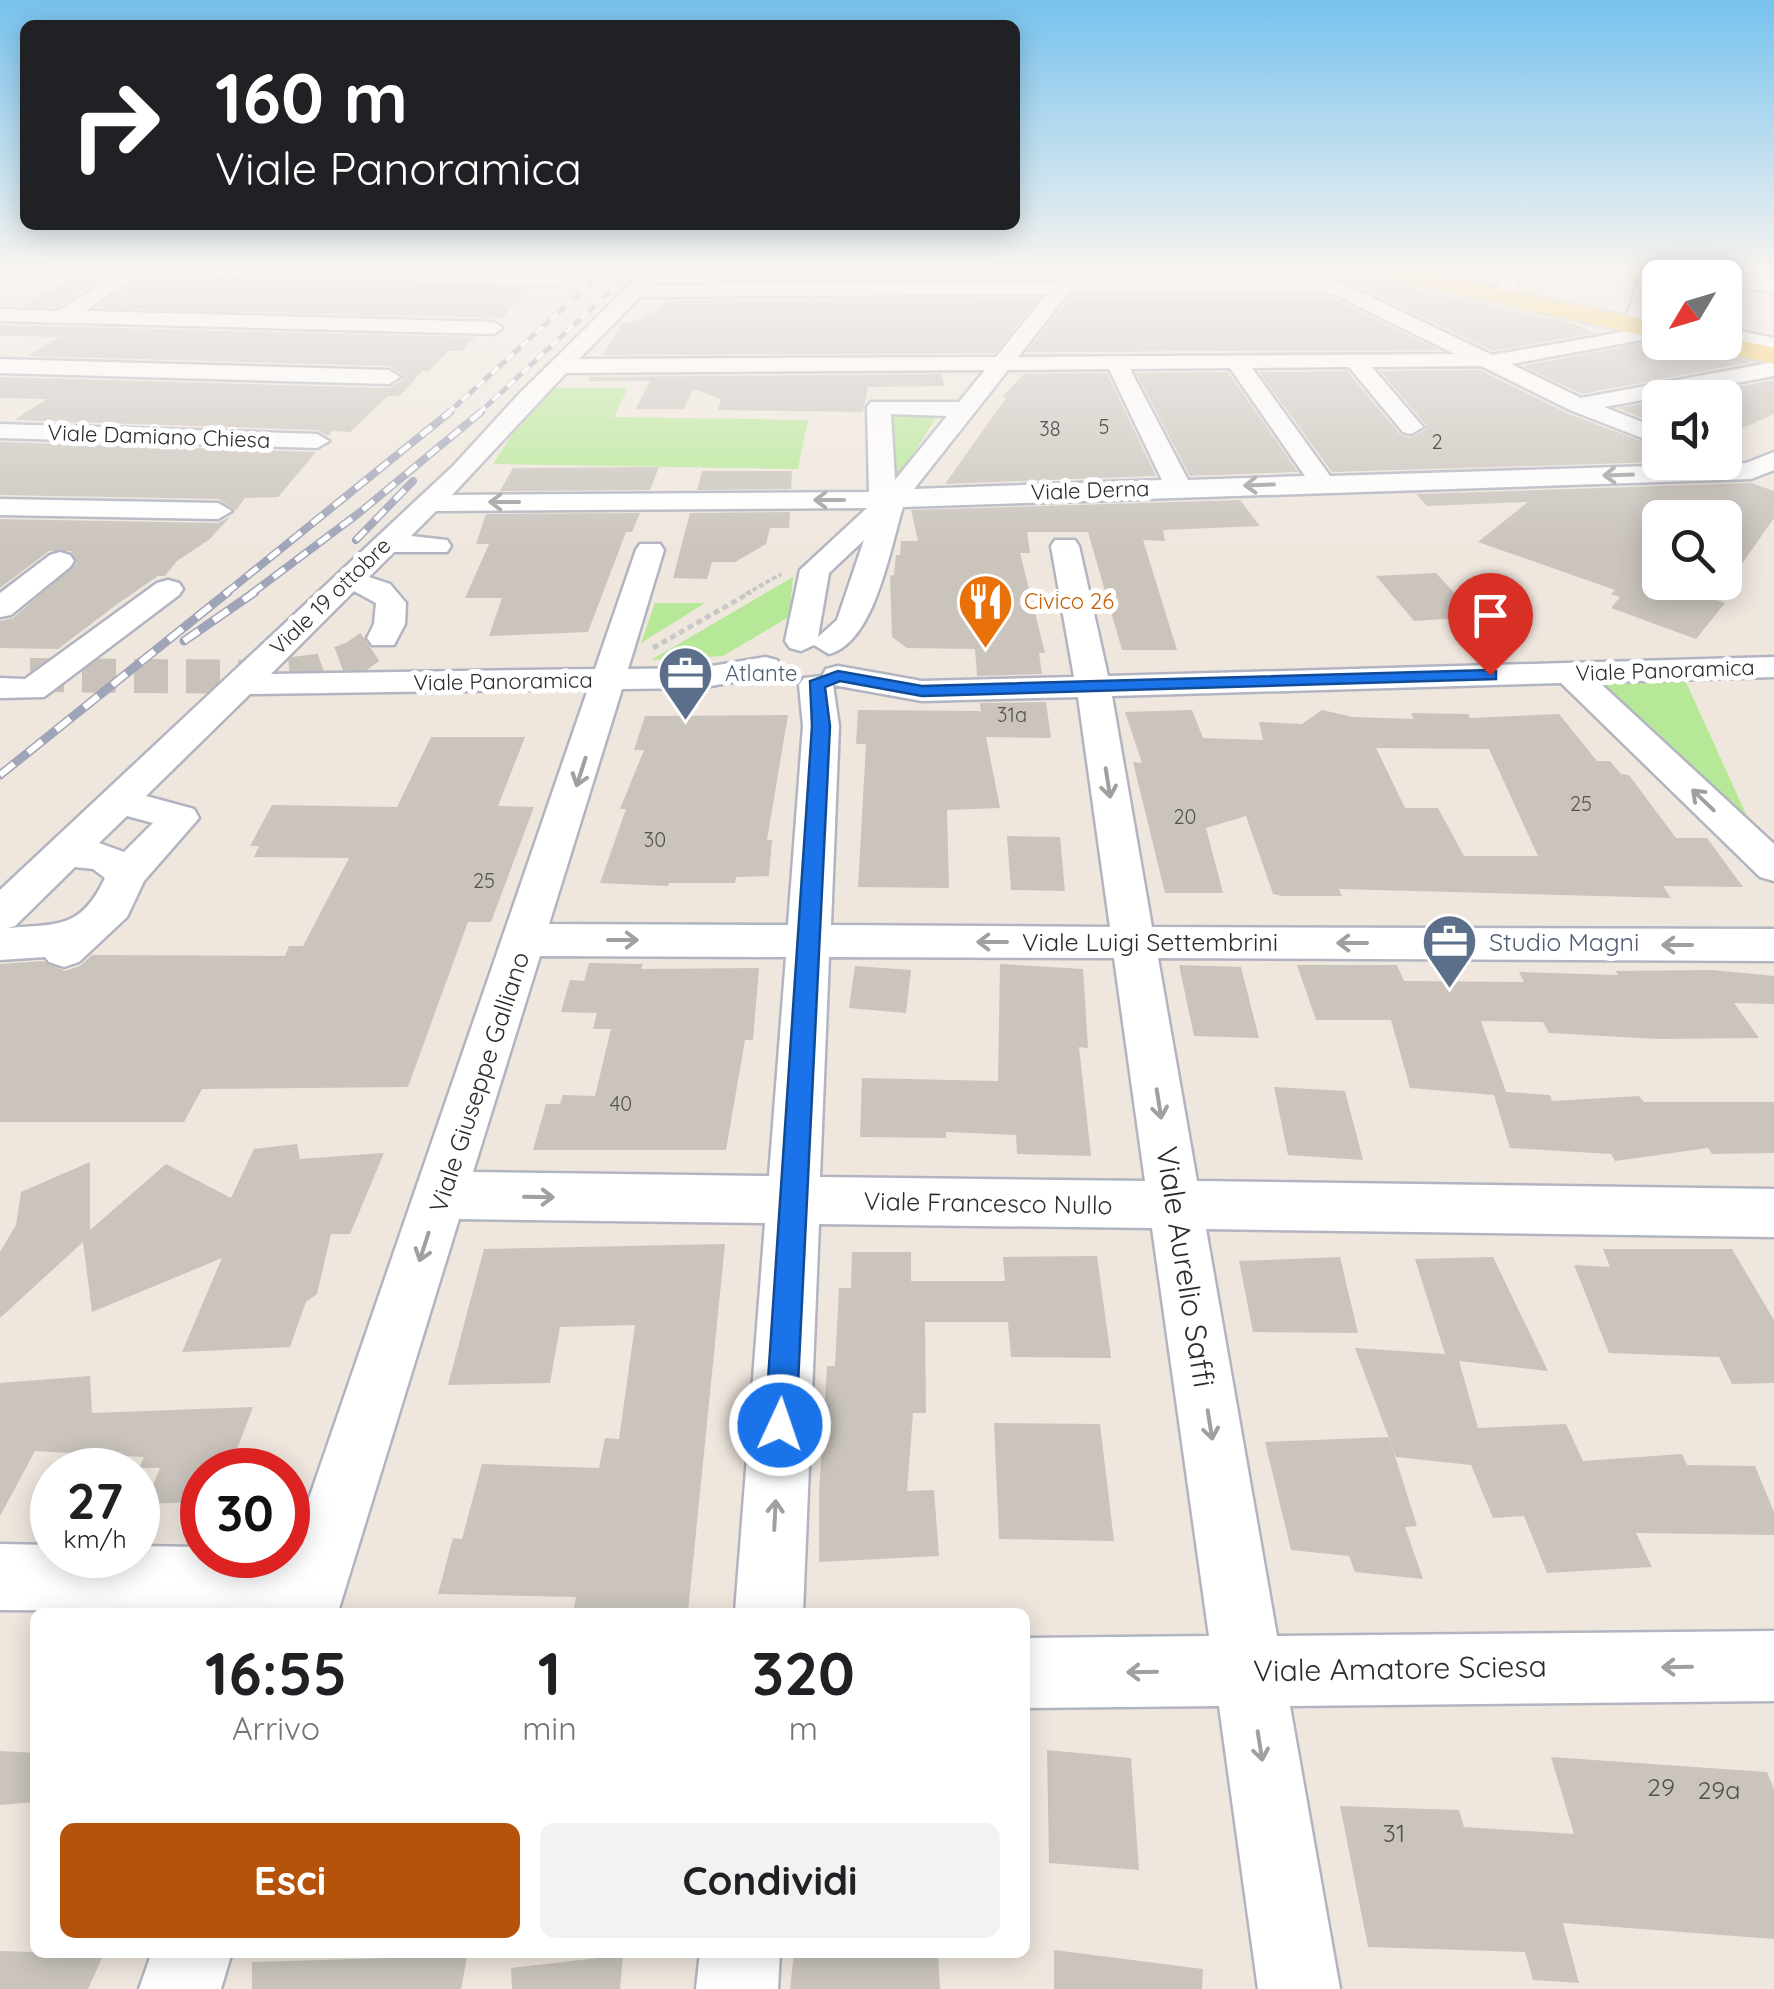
<!DOCTYPE html>
<html lang="it">
<head>
<meta charset="utf-8">
<style>
  body { margin:0; font-family:Quicksand,sans-serif; background:#f2f2f2; color:#202124; height:100vh; display:flex; flex-direction:column; font-size:38px; white-space:nowrap }
  * { box-sizing:border-box; margin:0 }
  p { font-size:32px; color:#757577 }
  .icon { flex:none; width:55px; height:55px; fill:none; stroke:currentColor; stroke-width:2; stroke-linecap:round; stroke-linejoin:round }
  .map { position:relative; flex:1; overflow:hidden }
  .sheet { position:absolute; left:30px; top:1608px; width:1000px; height:350px; display:flex; flex-direction:column; background:#fff; border-radius:15px; box-shadow:0 5px 25px #0003 }
  .sheet>* { flex:none }
  .hud { position:absolute; left:20px; top:20px; width:1000px; height:210px; border-radius:15px; box-shadow:0 5px 25px #0003; background:#202124; color:#fff; overflow:hidden }
  .needle { width:65px; rotate:232deg }
  .tools { position:absolute; left:1642px; top:260px; display:grid; gap:20px }
  .tools a { display:grid; place-items:center; width:100px; height:100px; border-radius:15px; background:#fff; box-shadow:0 5px 25px #0003; font-size:50px }
  .speed { position:absolute; left:30px; top:1448px; display:flex; gap:20px; font-size:50px; font-weight:700; text-align:center }
  .speed>* { display:grid; place-content:center; width:130px; height:130px; border-radius:50%; background:#fff; box-shadow:0 5px 25px #0003; line-height:1 }
  .speed small { font-size:25px; font-weight:400 }
  .speed .limit { border:15px solid #d22; background:#fff; color:#111 }
  .pin { position:absolute; display:grid; place-items:center; width:85px; height:85px; color:#fff; margin:-102px -42px; border-radius:50% 50% 50% 0; rotate:-45deg; box-shadow:0 0 10px #0007 }
  .pin .icon { rotate:45deg }
  .me { position:absolute; width:110px; margin:-55px; rotate:3deg; stroke-linejoin:round; filter:drop-shadow(0 0 8px #0008) }
  .turn { display:flex; align-items:center; gap:35px; height:210px; padding:0 30px; font-size:45px }
  .turn .icon { width:130px; height:130px; stroke-width:2.5 }
  .turn b { display:block; font-size:70px; line-height:85px }
  .eta { display:flex; justify-content:space-evenly; align-items:center; height:170px; text-align:center }
  .eta b { font-size:60px; font-weight:700; line-height:70px }
  .primary-button { display:flex; gap:20px; margin-top:auto; padding:20px 30px }
  .primary-button a { flex:1; height:115px; border-radius:15px; background:#b45309; color:#fff; font-size:40px; font-weight:700; line-height:115px; text-align:center }
  .primary-button a+a { background:#f2f2f2; color:#202124 }
  .map>svg:first-child { display:block }
</style>
</head>
<body>
<div class="map">
<svg width="1774" height="1989" viewBox="0 0 1774 1989">
  <rect width="100%" height="100%" fill="#efe7de"/>
  <path fill="#b7e897" d="M551,388h77l-14,29 194,3 -10,49 -305,-5 23,-36z
    M892,410l47,3 -47,75z
    M793,577l-4,40 -66,39 -72,4z
    M655,603h50l-64,40z
    M1685,680l66,145 -154,-143z"/>
  <path fill="#cac4bd" fill-rule="evenodd" d="M714,272h346l-5,6 -345,3z
    M1088,272h186l9,5h-198z
    M1329,272h46l14,11 182,40 25,10 -103,18z
    M80,274h30l-52,33 -34,-1z
    M144,275l64,2 8,4 315,7 -29,30 -405,-10z
    M1070,297h260l109,53 -413,2z
    M1039,298l-44,55 -392,2 18,-31 16,-3 33,-20z
    M0,325l475,12 -12,14h-15l-19,20h-7l-22,25h-12l-38,36 -18,-1 -4,5 -11,-6 -303,-10 33,-21 -47,-1v-21l389,11 13,-8v-6l-13,-8 -361,-10 31,-19 -59,-1z
    M1649,342l39,14 20,-4 43,10 -169,32 -59,-28z
    M1480,370l89,44 91,34v14l-328,10 -73,-100 88,-1 53,63 10,4 15,-8 1,-5 -46,-54z
    M1228,372l70,100 -108,4 -54,-103z
    M1107,373l49,103 -211,8 61,-86 -4,-1 22,-23z
    M942,374l2,12 -76,1 -5,25 -145,-2 3,-11 -28,-10 -9,20h-48l14,-28h-62l2,-4z
    M1774,380v34l-49,22v-38h-48z
    M1660,401v24l-42,-17z
    M0,442h1l315,10 -38,45 -33,1 -9,12 -18,-11 -218,-4z
    M659,467l-9,23 -150,1 13,-23z
    M702,471h90l-1,18 -94,1z
    M1751,483l23,8v27l-49,70v-70h-65v64l65,21 -29,36 -85,-31 9,-11 -9,-3 4,-4 -137,-48 50,-40 -101,4 -11,-12z
    M1240,500l20,26 -97,4 2,11 -22,-1 34,110h-55l-34,-118h-61l3,21h-10l25,100h-6l3,21 -65,2 -2,-27 -68,-1 -15,-11 -2,-61 4,-1 2,-20h4l1,-14h17l-7,-31z
    M790,512l-1,16h-19l-4,16 -31,18h-23l-5,17 -34,-1 17,-65z
    M640,513l-8,19h-6l-38,100 -99,4 13,-38h-37l24,-54h-13l10,-30z
    M230,517l-20,22 -33,22 -12,15h-7l-42,29 -58,44 -58,-1v-27l13,-3 64,-55 -6,-12h-22l-49,37v-69l218,4z
    M1436,573l36,39 -18,1 4,5 -44,3 -38,-45z
    M1046,702l5,36 -65,-1 14,71 -53,2 2,78 -91,-1 8,-143h-10l2,-34 122,1 1,4 -1,-12z
    M1192,710l11,28 60,2 -4,-18 43,2 20,-14 31,7 61,2 -3,-6 57,1 2,4 89,-4 38,47h13l11,13 8,1 47,63h31l36,49 -80,-1 8,12 -332,-9 3,7h-60l-9,-2 -27,-78 -40,12 17,65h-58l-32,-131 9,1 -17,-51zM1376,748l113,1 49,107h-74l-26,-48h-33z
    M788,715l-21,125h5l-3,36 -33,1 -1,6h-66l-1,3 -68,-3 26,-74h-6l24,-59h-10l11,-34z
    M431,737h94l-27,69 36,1 -43,115h-23l-60,165 -206,2 -18,33h-184v-158l43,-3 22,10 15,-5 12,-11 193,1 4,-10h14l46,-88 -95,-1 5,-11h-9l22,-41 125,2z
    M1007,836l53,1 5,54 -54,-1z
    M589,963l54,1 -2,5 118,-1 -6,72h-8l-19,110h-193l13,-46h14l3,-9 32,1 16,-67h-18l4,-16 -36,-1 9,-32 14,1z
    M1000,964l83,5 5,79 -9,-1 12,109 -74,-2 -1,-19 -70,-3v6l-86,-1 2,-59 136,3z
    M1179,965l62,2 18,71 -65,-2z
    M1297,965h100l7,16 120,1 -5,-10 99,3 -2,-4 96,-1 62,6v28l-40,-1 25,35 -101,1 -109,-6 -6,-11 -62,-1 25,71 44,3 2,6 87,-5 5,6h130v51l-62,1 -4,-6 -93,13 -4,-7 -101,-6 -16,-53 -84,-7 -19,-68h-75z
    M855,966l56,4 -5,43 -57,-5z
    M1274,1087l71,4 18,69 -75,-5z
    M297,1144l3,15 84,-6 -34,81h-19l-14,60 -11,8 -16,45 -108,5 40,-94 -130,54 -9,-70 -83,76v-66l16,-27 5,-33 69,-30v68l76,-66 65,34 23,-49z
    M725,1244l-37,368h-115l3,-15 -138,-3 15,-56 9,1 20,-75 117,4 6,-30 14,1 16,-114 -75,2 -10,56 -102,2 36,-136z
    M1603,1249h129l42,71v63l-42,1 -13,-27 -110,-4 -35,-88 36,2z
    M852,1252h59v29h94l-2,-24 94,-1 14,102 -100,-1 -3,-35h-83l1,91h-13l-6,78 27,-1 5,66 -120,6v-69l8,-127h8l4,-78h12z
    M1340,1257l18,76 -105,-1 -14,-71z
    M1493,1257l55,114 -89,-10 19,67 88,-4 17,37 99,-7 5,11 68,1 19,46v23l-138,-2 16,34 -105,6 -23,-57 -31,2 -22,-53 -75,-8 -41,-109 90,6 -30,-95z
    M90,1376l2,37 161,-6 -24,63h-27v32l-57,2 15,-36h-21l5,-11 -109,-6 -35,65v-133z
    M994,1423l106,1 14,117 -115,-2z
    M1389,1437l28,89 -12,1 18,52 -68,-7 -6,-16 -58,-6 -26,-108z
    M1047,1750l84,8 8,112 -90,-7z
    M0,1751l35,2v49l-35,3z
    M1551,1757l216,15 7,17v150l-211,-16 16,60 -46,-3 -8,-28 -157,-5 -28,-141 119,4 5,17 110,7z
    M1054,1950l149,19 -1,20h-148z
    M0,1951l35,1 69,2 -16,35h-88z
    M390,1952h78l-7,37h-209v-27l136,-4z
    M794,1952h144l2,37h-150z
    M623,1955l-3,34h-108l-1,-21z"/>
  <g fill="none" stroke-linecap="round" stroke-linejoin="round">
    <path stroke="#c8c2ba" stroke-width="34" stroke-dasharray="34 18" stroke-linecap="butt" d="M30,675l237,2 52,-6 35,-13 29,-20"/>
    <defs>
      <path id="minor" d="M120,272h22l-57,39 408,11 10,6 -10,6 -493,-13v-12l59,2z
        M207,272h302l46,1 9,6 -9,6 -339,-8z
        M643,272h20l-12,13 406,-3 8,-10h19l-7,9h231l-14,-9h25l173,83 137,-24 -5,-5 17,-54h18l-17,57 8,6 -3,4 -136,25 70,34 193,-36v14l-170,31 56,22v16l-90,-35 -89,-44 -109,1 51,60 -12,7 -8,-2 -54,-65 -97,1 78,108 416,-13 28,-11v18l-23,9 -848,28c-13,41 -28,135 -74,147l-15,-9 -13,6 -11,-3 -5,-7 15,-71 67,-62 -431,3 -25,25 36,4 4,6 -4,6h-53l-25,25 21,7 16,19 -1,21 -11,21h-22l-5,-7 7,-14 2,-21 -22,-12 -83,83 324,-5 41,-119 4,-6h20l4,6 -36,119 72,-1 65,-11 12,3 4,7 -4,7 -77,14 -78,1 -73,235 239,1 15,-199 -4,-41 5,-7 18,-2 4,-7 12,-3 84,15 152,-4 -23,-131 4,-6h20l4,6 29,130 666,-19v20l-175,5 175,162v37l-14,-4 -199,-194 -449,13 40,231 622,2v32l-616,-3 39,223 577,8v48l-568,-8 71,407 497,-5v70l-484,5 50,283h-82l-39,-283 -194,2v-70l184,-2 -57,-408 -333,-4 -16,388h-68l30,-389 -306,-4 -121,393 -338,-2v-66l52,1v10h86v-9l64,1v8h86v-7h4l296,-859 -338,5 -104,102 48,13 5,9 -55,63 -17,36 -48,45 -15,5 -15,-5 -4,-5 -45,3v-70l454,-425 65,-71zM1068,293h263l124,61 -437,3zM1047,294l-51,63 -417,2 61,-62zM1230,368l75,108 -117,4 -58,-111zM1109,369l53,111 -248,9 94,-119zM985,370l-26,32h-88l-4,5 2,85 -417,3 114,-122zM891,414l56,2 -52,64zM864,540l-27,80 -19,17 11,-64zM833,685l89,16 156,-4 32,230 -279,-2 8,-199zM127,816l26,7 -29,29 -25,-9zM75,867l18,2 12,9c-24,51 -47,46 -97,50l7,-2zM540,956l246,1 -17,219 -296,-4zM829,957l285,1 31,223 -325,-4z
        M1506,272h18l-15,29 -7,2 -10,-6z
        M1667,272l58,1 49,7v12l-49,-7v-7h-49z
        M1725,328l49,10v12l-49,-10z
        M0,359l389,11 11,7 -11,7 -389,-11z
        M0,424l317,10 12,7 -12,7 -317,-10z
        M0,499l218,4 14,8 -14,8 -218,-4z
        M60,552l10,3 4,6 -4,6 -59,48 -11,2v-24l50,-38z
        M168,580l11,3 4,6 -4,6 -135,102 -44,1v-20l25,1 132,-96z
        M152,1952h80l-11,37h-82z
        M700,1952h80l-2,37h-82z"/>
      <path id="major" d="M1379,272h44l237,51v16l-270,-60z
        M1725,337l49,11v16l-72,-17 -3,-5h26z"/>
    </defs>
    <use href="#minor" stroke="#b2b5c1" stroke-width="5"/>
    <use href="#major" stroke="#c8c8c8" stroke-width="5"/>
    <path stroke="#c8c8c8" stroke-width="4" stroke-dasharray="5 2.5" stroke-linecap="butt" d="M746,594l35,-20"/>
    <path stroke="#c8c8c8" stroke-width="5" stroke-dasharray="6 4" stroke-linecap="butt" d="M653,648l98,-56"/>
    <use href="#minor" fill="#fff" fill-rule="evenodd"/>
    <use href="#major" fill="#facc58" fill-rule="evenodd"/>
    <defs>
      <path id="rail-far2" d="M447,414l156,-142
        M478,414l153,-142"/>
      <path id="rail-far1" d="M356,540l57,-59
        M225,594l225,-182
        M251,594l108,-81 122,-101"/>
      <path id="rail" d="M184,641l71,-49
        M0,775l228,-183"/>
    </defs>
    <use href="#rail-far2" stroke="#a0a4b8" stroke-width="5"/>
    <use href="#rail-far1" stroke="#a0a4b8" stroke-width="8"/>
    <use href="#rail" stroke="#a0a4b8" stroke-width="9"/>
    <use href="#rail-far2" stroke="#fff" stroke-width="4" stroke-dasharray="10" stroke-linecap="butt"/>
    <use href="#rail-far1" stroke="#fff" stroke-width="5" stroke-dasharray="14" stroke-linecap="butt"/>
    <use href="#rail" stroke="#fff" stroke-width="6" stroke-dasharray="18" stroke-linecap="butt"/>
  </g>
  <defs><path id="oneway-shaft" d="M-6 0H5M1.5-3L5.5 0L1.5 3" fill="none" stroke-width="1.6" stroke-linecap="round" stroke-linejoin="round" transform="scale(2.5)"/></defs>
  <g stroke="#a0a0a0">
    <use href="#oneway-shaft" transform="translate(1618 475) rotate(178)"/>
    <use href="#oneway-shaft" transform="translate(1259 485) rotate(178)"/>
    <use href="#oneway-shaft" transform="translate(829 500) rotate(180)"/>
    <use href="#oneway-shaft" transform="translate(504 502) rotate(180)"/>
    <use href="#oneway-shaft" transform="translate(581 772) rotate(108)"/>
    <use href="#oneway-shaft" transform="translate(1108 783) rotate(81)"/>
    <use href="#oneway-shaft" transform="translate(1703 800) rotate(-136)"/>
    <use href="#oneway-shaft" transform="translate(623 940)"/>
    <use href="#oneway-shaft" transform="translate(992 942) rotate(-180)"/>
    <use href="#oneway-shaft" transform="translate(1352 943) rotate(-180)"/>
    <use href="#oneway-shaft" transform="translate(1677 945) rotate(-180)"/>
    <use href="#oneway-shaft" transform="translate(1159 1104) rotate(81)"/>
    <use href="#oneway-shaft" transform="translate(539 1197) rotate(1)"/>
    <use href="#oneway-shaft" transform="translate(424 1247) rotate(108)"/>
    <use href="#oneway-shaft" transform="translate(1210 1425) rotate(81)"/>
    <use href="#oneway-shaft" transform="translate(775 1515) rotate(-87)"/>
    <use href="#oneway-shaft" transform="translate(1677 1667) rotate(179)"/>
    <use href="#oneway-shaft" transform="translate(1142 1672) rotate(179)"/>
    <use href="#oneway-shaft" transform="translate(1260 1746) rotate(81)"/>
  </g>
  <linearGradient id="sky" x2="0" y2="1"><stop stop-color="#76c2ee"/><stop offset="0.49" stop-color="#f8f4f0"/><stop offset="1" stop-color="#f8f4f0" stop-opacity="0"/></linearGradient>
  <rect width="1774" height="551" fill="url(#sky)"/>
  <path fill="#1a73e8" stroke="#114b97" stroke-width="2.5" d="M1490,670l6,1v8l-574,17 -82,-15 -15,6 5,39 -34,699 -5,11 -11,4 -11,-4 -4,-11 47,-699 -2,-45 28,-10 84,15z"/>
  <defs>
    <symbol id="restaurant-pin" viewBox="-11 -11 22 30"><path d="M0 17L-7.5 6A9.5 9.5 0 1 1 7.5 6Z" fill="#e8710a" stroke="#fff"/><path d="M-5-6h1v4h1v-4h1v4h1v-4h1v5L-1.5 .5V6h-2V.5L-5-1ZM5-6V6H3V1.5H1.5Q1.5-4 5-6Z" fill="#fff"/></symbol>
    <symbol id="office-pin" viewBox="-11 -11 22 30"><path d="M0 17L-7.5 6A9.5 9.5 0 1 1 7.5 6Z" fill="#5c6f8a" stroke="#fff"/><path d="M-6-3h4V-5.5h4V-3h4V5H-6ZM-1-4.5V-3h2v-1.5ZM-6 0V1H6V0Z" fill="#fff"/></symbol>
  </defs>
  <g fill-rule="evenodd">
    <use href="#restaurant-pin" x="954" y="570" width="63" height="86"/>
    <use href="#office-pin" x="654" y="642" width="63" height="86"/>
    <use href="#office-pin" x="1418" y="910" width="63" height="86"/>
  </g>
  <g text-anchor="middle" stroke-width="10" stroke-linejoin="round" paint-order="stroke">
    <g font-size="20" fill="#545250">
      <text x="1104" y="434">5</text>
      <text x="1050" y="436">38</text>
      <text x="1437" y="449">2</text>
      <text x="1012" y="722">31a</text>
      <text x="1581" y="811">25</text>
      <text x="1185" y="824">20</text>
      <text x="655" y="847">30</text>
      <text x="484" y="888">25</text>
      <text x="621" y="1111">40</text>
    </g>
    <g font-size="22" fill="#2c2c2c" stroke="#fff">
      <text transform="translate(159 436) rotate(2)" y="8">Viale Damiano Chiesa</text>
      <text transform="translate(1090 490) rotate(-2)" y="8">Viale Derna</text>
      <text transform="translate(330 596) rotate(-44)" y="8">Viale 19 ottobre</text>
      <text transform="translate(1665 670) rotate(-2)" y="8">Viale Panoramica</text>
      <text transform="translate(503 681) rotate(-1)" y="8">Viale Panoramica</text>
    </g>
    <g font-size="22" fill="#c56008" stroke="#fff" text-anchor="start">
      <text x="1024" y="609">Civico 26</text>
    </g>
    <g font-size="22" fill="#4e5e75" stroke="#fff" text-anchor="start">
      <text x="725" y="681">Atlante</text>
    </g>
    <g font-size="25" fill="#2c2c2c" stroke="#fff">
      <text x="1150" y="951">Viale Luigi Settembrini</text>
      <text transform="translate(479 1082) rotate(-72)" y="9">Viale Giuseppe Galliano</text>
      <text transform="translate(988 1203) rotate(1)" y="9">Viale Francesco Nullo</text>
    </g>
    <g font-size="25" fill="#4e5e75" stroke="#fff" text-anchor="start">
      <text x="1489" y="951">Studio Magni</text>
    </g>
    <g font-size="25" fill="#545250">
      <text x="1661" y="1796">29</text>
      <text x="1719" y="1799">29a</text>
      <text x="1394" y="1842">31</text>
    </g>
    <g font-size="30" fill="#2c2c2c" stroke="#fff">
      <text transform="translate(1185 1267) rotate(81)" y="10">Viale Aurelio Saffi</text>
      <text transform="translate(1400 1669) rotate(-1)" y="10">Viale Amatore Sciesa</text>
    </g>
  </g>
</svg>
<div class="tools">
<a><svg class="needle" viewBox="-14 -14 28 28"><path d="M0-13l5 13h-10z" fill="#e53935"/><path d="M0 13l5-13h-10z" fill="#757577"/></svg></a>
<a><svg class="icon" aria-label="sound" viewBox="0 0 24 24"><path d="M4 9h4l5-4v14l-5-4H4zM17 9q2 3 0 6"/></svg></a>
<a><svg class="icon" aria-label="search" viewBox="0 0 24 24"><circle cx="10" cy="10" r="6"/><path d="M15 15l6 6"/></svg></a>
</div>
<div class="speed"><div>27<small>km/h</small></div><div class="limit">30</div></div>
<div class="pin" style="left:1490px;top:675px;background:#d93025"><svg class="icon" aria-label="arrive" viewBox="0 0 24 24"><path d="M6 21V4h12l-3 4 3 4H6"/></svg></div>
<svg class="me" style="left:780px;top:1425px" viewBox="-20 -20 40 40"><circle r="17" fill="#1a73e8" stroke="#fff" stroke-width="3"/><path d="M0-11L8 9 0 5-8 9z" fill="#fff"/></svg>
<div class="hud">
<div class="turn"><svg class="icon" aria-label="right" viewBox="0 0 24 24"><path d="M7 20v-9h11M14 6l5 5-5 5"/></svg><div><b>160 m</b>Viale Panoramica</div></div>
</div>
<section class="sheet">
<div class="eta">
<div><b>16:55</b><p>Arrivo</p></div>
<div><b>1</b><p>min</p></div>
<div><b>320</b><p>m</p></div>
</div>
<div class="primary-button"><a>Esci</a><a>Condividi</a></div>
</section>
</div>
</body>
</html>
